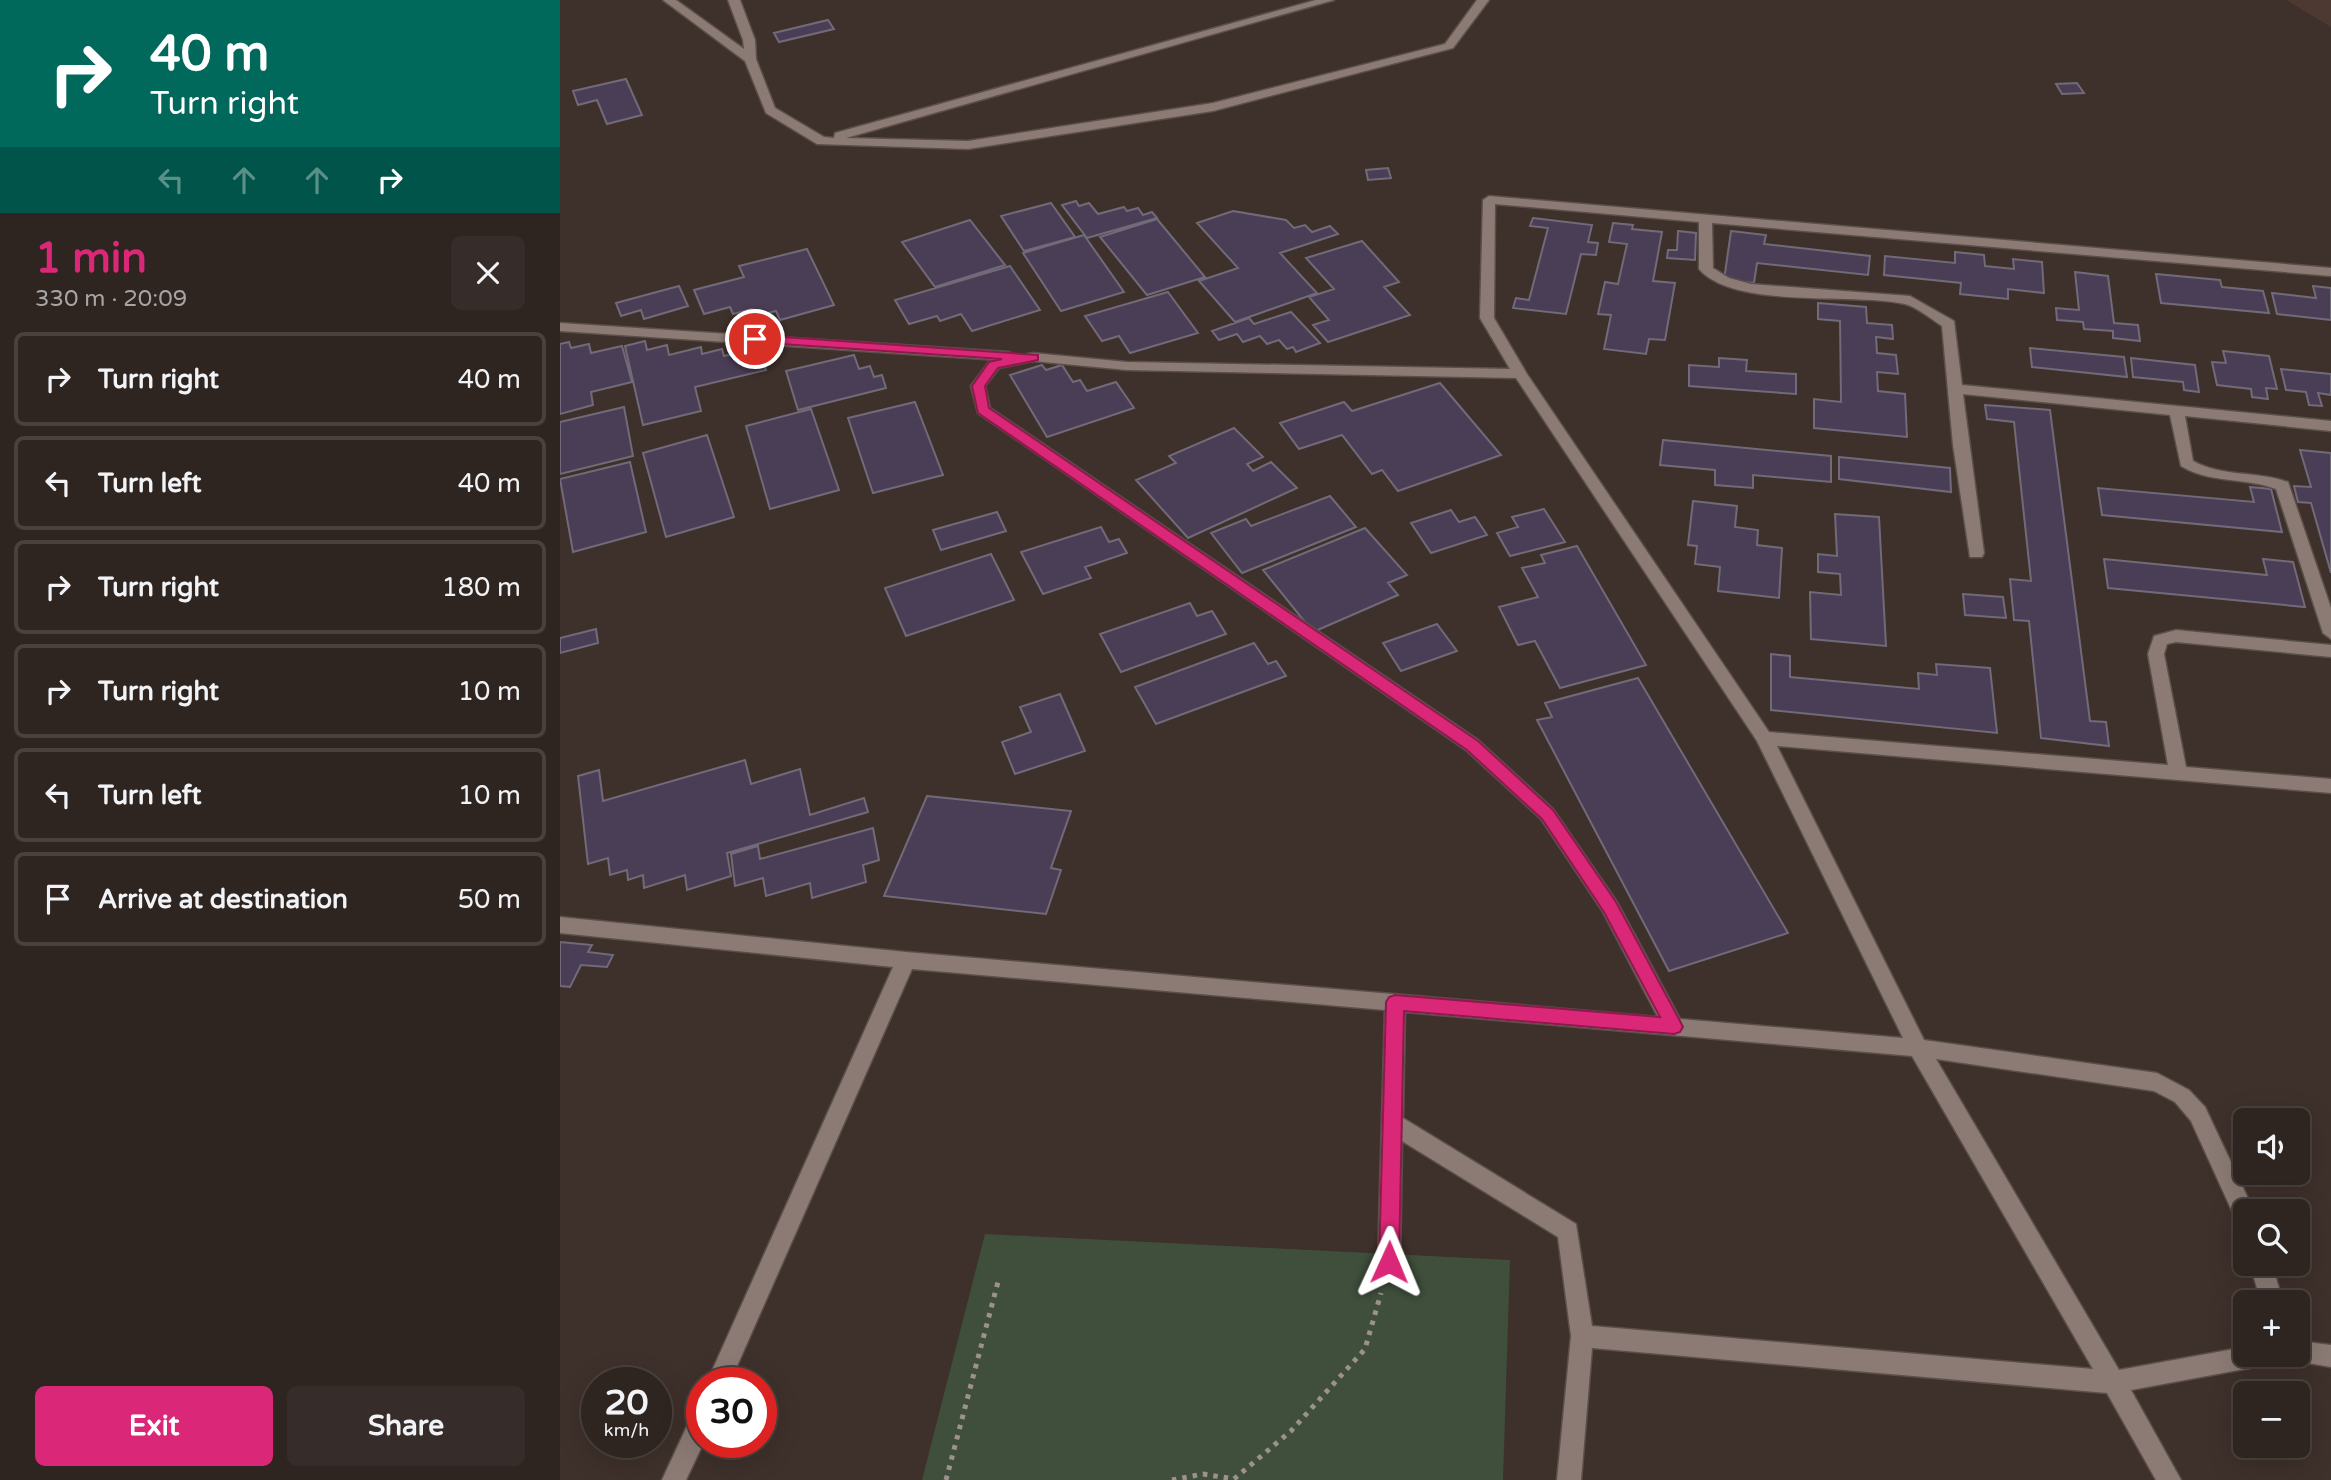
<!DOCTYPE html>
<html lang="en">
<head>
<meta charset="utf-8">
<style>
  body { margin:0; font-family:"Varela Round",sans-serif; background:#362c29; color:#f1f3f6; height:100vh; display:flex; flex-direction:column; font-size:26px; white-space:nowrap }
  * { box-sizing:border-box; margin:0 }
  p { font-size:23px; color:#a7a4a5 }
  .icon { flex:none; width:38px; height:38px; fill:none; stroke:currentColor; stroke-width:2; stroke-linecap:round; stroke-linejoin:round }
  .map { position:relative; flex:1; overflow:hidden }
  .drawer { display:flex; flex-direction:column; background:#2e2420; width:560px }
  .drawer>* { flex:none }
  .guide { background:#00695c; color:#fff; overflow:hidden }
  .controls { position:absolute; left:1673px; top:1108px; display:grid; gap:14px }
  .controls a { display:grid; place-items:center; width:77px; height:77px; border-radius:10px; background:#2e2420; box-shadow:0 7px 28px #0002,0 0 0 2px #49413e; font-size:35px }
  .speed { position:absolute; left:21px; top:1367px; display:flex; gap:14px; font-size:35px; font-weight:700; text-align:center }
  .speed>* { display:grid; place-content:center; width:91px; height:91px; border-radius:50%; background:#2e2420; box-shadow:0 7px 28px #0002,0 0 0 2px #49413e; line-height:1 }
  .speed small { font-size:18px; font-weight:400 }
  .speed .limit { border:10px solid #d22; background:#fff; color:#111 }
  .pin { position:absolute; display:grid; place-items:center; width:60px; height:60px; color:#fff; margin:-30px; border:4px solid #fff; border-radius:50%; box-shadow:0 2px 7px #0007 }
  .me { position:absolute; width:77px; margin:-38px; rotate:1deg; stroke-linejoin:round; filter:drop-shadow(0 0 5px #0008) }
  .turn { display:flex; align-items:center; gap:24px; height:147px; padding:0 35px; font-size:32px }
  .turn .icon { width:91px; height:91px; stroke-width:2.5 }
  .turn b { display:block; font-size:49px; line-height:60px }
  .lanes { display:flex; align-items:center; height:66px; padding:0 35px; background:#0003; justify-content:center; gap:35px; direction:ltr }
  .lanes .off { opacity:.35 }
  .round { display:grid; place-items:center; flex:none; width:74px; height:74px; border-radius:10px; background:#362c29 }
  .summary { display:flex; align-items:center; justify-content:space-between; height:119px; padding:0 35px }
  h1 { font-size:42px; font-weight:700; line-height:52px; color:#db2777 }
  .action { display:flex; gap:14px; margin-top:auto; padding:14px 35px }
  .action a { flex:1; height:80px; border-radius:10px; background:#db2777; color:#fff; font-size:28px; font-weight:700; line-height:80px; text-align:center }
  .action a+a { background:#362c29; color:#f1f3f6 }
  ul { padding:0; list-style:none }
  li { display:flex; align-items:center; gap:21px; height:94px; margin:0 14px 10px; padding:0 21px; border:4px solid #49413e; border-radius:10px }
  li div { flex:1 }
  li b { display:block; font-size:26px }
  li em { font-style:normal }
  main { display:flex; flex:1; min-height:0 }
  .map>svg:first-child { display:block }
</style>
</head>
<body>
<main>
<section class="drawer">
<div class="guide">
<div class="turn"><svg class="icon" aria-label="right" viewBox="0 0 24 24"><path d="M7 20v-9h11M14 6l5 5-5 5"/></svg><div><b>40 m</b>Turn right</div></div>
<div class="lanes"><svg class="icon off" aria-label="left" viewBox="0 0 24 24"><path d="M17 20v-9H6M10 6l-5 5 5 5"/></svg><svg class="icon off" aria-label="ahead" viewBox="0 0 24 24"><path d="M12 20V5M6 11l6-6 6 6"/></svg><svg class="icon off" aria-label="ahead" viewBox="0 0 24 24"><path d="M12 20V5M6 11l6-6 6 6"/></svg><svg class="icon" aria-label="right" viewBox="0 0 24 24"><path d="M7 20v-9h11M14 6l5 5-5 5"/></svg></div>
</div>
<div class="summary"><div><h1>1 min</h1><p>330 m · 20:09</p></div><a class="round"><svg class="icon" aria-label="close" viewBox="0 0 24 24"><path d="M6 6l12 12M18 6L6 18"/></svg></a></div>
<ul>
<li><svg class="icon" aria-label="right" viewBox="0 0 24 24"><path d="M7 20v-9h11M14 6l5 5-5 5"/></svg><div><b>Turn right</b></div><em>40 m</em></li>
<li><svg class="icon" aria-label="left" viewBox="0 0 24 24"><path d="M17 20v-9H6M10 6l-5 5 5 5"/></svg><div><b>Turn left</b></div><em>40 m</em></li>
<li><svg class="icon" aria-label="right" viewBox="0 0 24 24"><path d="M7 20v-9h11M14 6l5 5-5 5"/></svg><div><b>Turn right</b></div><em>180 m</em></li>
<li><svg class="icon" aria-label="right" viewBox="0 0 24 24"><path d="M7 20v-9h11M14 6l5 5-5 5"/></svg><div><b>Turn right</b></div><em>10 m</em></li>
<li><svg class="icon" aria-label="left" viewBox="0 0 24 24"><path d="M17 20v-9H6M10 6l-5 5 5 5"/></svg><div><b>Turn left</b></div><em>10 m</em></li>
<li><svg class="icon" aria-label="arrive" viewBox="0 0 24 24"><path d="M6 21V4h12l-3 4 3 4H6"/></svg><div><b>Arrive at destination</b></div><em>50 m</em></li>
</ul>
<div class="action"><a>Exit</a><a>Share</a></div>
</section>
<div class="map">
<svg width="1771" height="1480" viewBox="0 0 1771 1480">
  <rect width="100%" height="100%" fill="#3e302a"/>
  <path fill="#4d3931" d="M1726,0h45v27z"/>
  <path fill="#3f4f3c" d="M425,1234l525,26 -7,220h-581z"/>
  <path fill="#4a3e56" stroke="#716a78" stroke-width="2" d="M268,20l6,9 -55,13 -5,-9z
    M66,79l16,36 -35,9 -10,-24 -19,5 -5,-14z
    M1517,83l7,10 -22,1 -6,-10z
    M828,168l3,10 -23,2 -2,-10z
    M516,201l3,5 10,-3 9,11 26,-7 3,4 11,-3 5,7 9,-3 5,6 -70,20 -25,-33z
    M491,203l24,34 -51,14 -23,-35z
    M673,211l53,9 8,8 11,-3 7,7 18,-6 8,8 -58,19 37,40 -82,29 -36,-41 39,-13 -41,-45z
    M973,218l59,7 -4,17 10,1 -2,12 -15,-1 -15,60 -53,-6 3,-10 13,2 19,-72 -18,-2z
    M597,219l48,58 -58,18 -47,-58z
    M410,220l35,45 -70,22 -33,-45z
    M1053,223l20,2 -1,4 30,3 -9,49 22,2 -10,57 -16,-1 -3,15 -42,-5 7,-34 -13,-1 7,-32 13,2 9,-40 -18,-2z
    M1118,231l18,2 -1,27 -28,-2 1,-8h9z
    M1171,231l35,4 -2,9 106,12 -2,19 -111,-12 -3,20 -30,-3z
    M524,235l40,57 -63,19 -38,-58z
    M802,241l37,41 -15,5 26,28 -82,27 -15,-17 16,-5 -20,-23 25,-8 -28,-31z
    M247,249l27,56 -54,15 -4,-9 -20,5 -4,-7 -19,5 -3,-7 -26,7 -10,-24 50,-13 -5,-11z
    M1395,252l29,3 1,11 29,3 -1,-10 29,3 2,31 -36,-4v10l-48,-5 1,-11 -77,-8 1,-19 70,7z
    M450,266l30,44 -68,21 -11,-17 -21,7 -3,-5 -28,8 -14,-24z
    M1515,272l33,4 6,47 24,2 2,16 -27,-3v-7l-29,-2 -1,-7 -26,-2 -1,-12 23,2z
    M1596,274l64,6 2,7 41,4 6,22 -108,-10z
    M119,286l9,20 -44,13 -3,-9 -20,6 -5,-13z
    M1753,286l18,2v32l-54,-6 -5,-21 44,5z
    M608,292l30,41 -68,20 -11,-17 -17,5 -17,-25z
    M1258,303l48,4 1,16 25,2 1,14 -17,-2 1,16 19,2 2,19 -21,-2 1,19 27,3 2,43 -93,-9v-29l27,3 -1,-81 -22,-2z
    M731,312l29,31 -24,9 -3,-5 -6,2 -8,-9 -12,4 -7,-8 -17,6 -6,-8 -18,6 -7,-9 37,-13 5,6z
    M85,341l2,9 20,-5 2,10 32,-8 1,7 20,-5 2,7 35,-8 7,22 -71,17 6,24 -58,14 -18,-79z
    M9,342l2,6 18,-4 2,9 31,-7 10,36 -41,10 2,13 -33,9v-70z
    M1470,348l94,9 3,20 -95,-10z
    M1663,351l46,5 8,33 -11,-1 2,11 -16,-2 -1,-8 -34,-4 -5,-23 14,1z
    M294,355l5,14 11,-3 4,11 8,-2 4,13 -88,22 -12,-39z
    M1159,358l28,2 -1,11 50,3v20l-107,-8v-21l30,2z
    M1571,358l64,7 4,27 -15,-2 -1,-8 -50,-5z
    M482,365l4,5 16,-5 11,17 7,-2 7,11 29,-9 18,26 -87,29 -37,-62z
    M1721,369l50,5v21l-13,-2 4,13 -13,-1 -3,-13 -20,-2z
    M880,383l61,72 -103,36 -16,-21 -10,4 -30,-39 -43,14 -19,-26 64,-21 8,9z
    M355,402l28,73 -70,18 -25,-75z
    M1425,405l65,5 40,311 16,1 3,24 -68,-8 -12,-117 -15,-1 -4,-41 21,2 -17,-159 -27,-3z
    M64,407l9,49 -73,18v-52z
    M251,409l28,81 -69,19 -24,-83z
    M674,428l29,29 -16,7 6,7 18,-9 26,26 -109,50 -52,-58 40,-17 -7,-7z
    M147,435l27,82 -68,20 -23,-84z
    M1103,440l168,16v26l-78,-7v13l-38,-3v-15l-55,-5z
    M1740,450l31,3v120l-20,-70 -13,-1 -4,-16 17,1z
    M1279,457l111,11 1,24 -112,-13z
    M70,462l16,70 -73,20 -13,-73z
    M1690,487l21,2 11,43 -180,-17 -4,-27 156,14z
    M770,496l26,31 -114,46 -31,-40 35,-14 5,7z
    M1133,501l44,5 -2,21 23,3 -1,15 25,3 -3,50 -61,-7 2,-24 -25,-3 2,-18 -9,-1z
    M984,509l21,33 -55,14 -13,-23 21,-6 -6,-10z
    M891,510l8,12 16,-5 12,18 -56,18 -20,-30z
    M437,512l9,19 -65,19 -8,-20z
    M1275,514l44,3 7,129 -75,-7 -1,-47 31,3 -1,-21 -22,-2v-18l19,2z
    M541,527l8,15 10,-3 8,14 -42,14 6,11 -48,16 -22,-42z
    M805,528l42,47 -19,8 10,12 -85,37 -50,-62z
    M1017,546l69,119 -86,23 -25,-47 -17,4 -19,-38 39,-10 -16,-29 23,-5 -4,-8z
    M431,554l23,46 -108,36 -21,-48z
    M1544,559l163,16 -4,-16 30,3 12,45 -197,-19z
    M1403,594l40,3 3,21 -41,-3z
    M630,603l7,13 15,-5 14,23 -105,38 -21,-38z
    M877,624l20,27 -56,20 -18,-28z
    M36,629l2,14 -38,10v-15z
    M694,643l14,21 8,-3 10,15 -130,48 -21,-37z
    M1211,654l19,2v21l129,12 -1,-16 19,2 -1,-11 54,4 7,65 -226,-23z
    M1078,678l150,255 -119,38 -132,-251 15,-3 -7,-14z
    M500,694l25,57 -70,23 -13,-32 29,-10 -11,-25z
    M185,760l6,24 49,-15 10,46 54,-17 4,14 -141,41 4,23 -44,14 -2,-15 -41,13 -1,-13 -15,5 -1,-10 -17,5 -2,-17 -20,6 -10,-88 21,-6 4,31z
    M367,796l144,15 -20,57 10,2 -15,44 -162,-18z
    M313,828l6,32 -16,5 3,17 -54,16 -2,-15 -44,13 -3,-18 -28,8 -4,-32 27,-8 2,13z
    M0,942l32,3 -4,7 25,3 -6,12 -26,-2 -11,22 -10,-1z"/>
  <g fill="none" stroke-linecap="round" stroke-linejoin="round">
    <defs>
      <path id="street" d="M103,0h13l68,49 -1,-9 -15,-40h12l15,40 1,19 19,49 49,29 10,1 1,-5 481,-133h18l-488,138 122,3 245,-38 232,-59 32,-44h12l-36,48 -240,63 -245,38 -151,-5 -51,-31 -21,-52z
        M929,196l842,72v8l-619,-53 1,45 16,10 22,6 159,12 44,25 8,64 369,36v10l-146,-15 8,45c29,16 64,10 95,21l43,126v31l-8,-6 -47,-144c-31,-12 -65,-5 -95,-23l-11,-51 -207,-21 21,159 -2,4h-12l-17,-112 -11,-119c-11,-7 -25,-19 -37,-22 -52,-12 -170,6 -206,-35v-47l-204,-18 -1,114 33,56 242,358 399,33 -20,-111 6,-18 22,-6 155,15v12l-155,-15 -9,2 -3,10 22,113 145,12v14l-554,-47 147,294 233,33 32,17 16,17 49,104h-9v14l-8,-3 -46,-101 -16,-19 -21,-11 -218,-32 183,311 126,-23v7h32l-3,8 -8,3 -135,25 50,90h-25l-49,-87 -515,-45 -11,132h-24l14,-144 -13,-99 -156,-96 -2,121 -3,7 -8,3 -8,-3 -3,-7 7,-252 -473,-41 -182,413h-23l186,-415 -333,-34v-16l346,35 752,65 -55,-105 -62,-93 -75,-69 -488,-337 -7,-27 18,-24 10,-2 -439,-29v-8l449,29 7,4 17,-3 94,9 383,7 -30,-51 3,-118zM473,361l94,9 389,8 241,363 146,297 -223,-19 -63,-117 -64,-93 -75,-69 -488,-332 -5,-22 14,-18zM845,1012l507,44 181,313 -501,-43 -16,-102 -173,-106z
        M1690,1264h22l11,38h-22z
        M1738,1341l33,4v22l-41,-7 -2,-6h10z
        M142,1407l2,35 -18,38h-24l32,-69z"/>
    </defs>
    <use href="#street" stroke="#5a4f49" stroke-width="3"/>
    <path stroke="#9c918c" stroke-width="5" stroke-dasharray="4.5 6" stroke-linecap="butt" d="M674,1479l57,-48 74,-82 16,-56
      M386,1480l53,-202
      M612,1480l31,-6 31,5"/>
    <use href="#street" fill="#8c7b75" fill-rule="evenodd"/>
  </g>
  <path fill="#db2777" stroke="#8e194d" stroke-width="2" d="M195,335l283,20v5l-40,8 -13,18 4,22 489,333 75,69 63,92 64,119 3,6 -3,5 -6,2 -270,-23 -5,251 -3,7 -7,2 -7,-2 -3,-7 7,-260 3,-5 6,-2 265,22 -56,-105 -62,-93 -75,-69 -489,-337 -6,-27 17,-24 13,-3 -252,-17v-5z"/>
</svg>
<div class="controls">
<a><svg class="icon" aria-label="sound" viewBox="0 0 24 24"><path d="M4 9h4l5-4v14l-5-4H4zM17 9q2 3 0 6"/></svg></a>
<a><svg class="icon" aria-label="search" viewBox="0 0 24 24"><circle cx="10" cy="10" r="6"/><path d="M15 15l6 6"/></svg></a>
<a>+</a>
<a>−</a>
</div>
<div class="speed"><div>20<small>km/h</small></div><div class="limit">30</div></div>
<div class="pin" style="left:195px;top:339px;background:#d93025"><svg class="icon" aria-label="arrive" viewBox="0 0 24 24"><path d="M6 21V4h12l-3 4 3 4H6"/></svg></div>
<svg class="me" style="left:829px;top:1262px" viewBox="-20 -20 40 40"><path d="M0-17L14 15 0 8-14 15z" fill="#db2777" stroke="#fff" stroke-width="4"/></svg>
</div>
</main>
</body>
</html>
